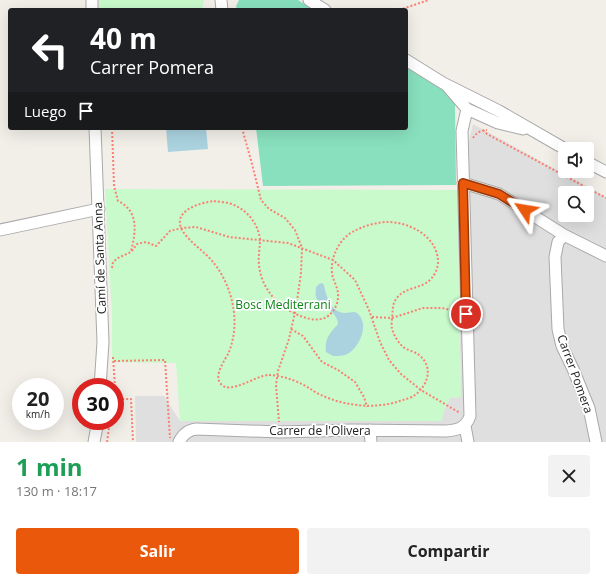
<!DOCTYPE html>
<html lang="es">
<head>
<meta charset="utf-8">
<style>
  body { margin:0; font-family:"Open Sans",sans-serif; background:#f2f2f2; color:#222; height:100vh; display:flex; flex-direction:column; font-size:15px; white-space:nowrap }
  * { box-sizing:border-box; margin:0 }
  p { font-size:13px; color:#767676 }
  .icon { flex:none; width:22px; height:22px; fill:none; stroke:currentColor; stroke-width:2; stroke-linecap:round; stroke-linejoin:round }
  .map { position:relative; height:442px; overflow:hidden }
  .drawer { display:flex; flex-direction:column; background:#fff; flex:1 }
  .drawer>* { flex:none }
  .guide { position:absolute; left:8px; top:8px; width:400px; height:122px; border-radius:4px; box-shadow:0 4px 16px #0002; background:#202124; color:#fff; overflow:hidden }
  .tools { position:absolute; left:558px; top:142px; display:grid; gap:8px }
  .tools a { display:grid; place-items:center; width:36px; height:36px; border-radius:4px; background:#fff; box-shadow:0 4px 16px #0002; font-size:20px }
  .speed { position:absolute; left:12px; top:378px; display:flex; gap:8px; font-size:20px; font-weight:700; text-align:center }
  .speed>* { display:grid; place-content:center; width:52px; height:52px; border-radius:50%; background:#fff; box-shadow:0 4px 16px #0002; line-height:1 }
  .speed small { font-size:10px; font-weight:400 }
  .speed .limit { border:6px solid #d22; background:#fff; color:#111 }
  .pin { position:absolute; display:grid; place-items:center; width:34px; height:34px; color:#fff; margin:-17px; border:2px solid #fff; border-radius:50%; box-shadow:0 1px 4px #0007 }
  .me { position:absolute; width:44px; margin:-22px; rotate:303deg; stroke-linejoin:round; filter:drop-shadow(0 0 3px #0008) }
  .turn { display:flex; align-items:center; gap:14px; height:84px; padding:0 16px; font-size:18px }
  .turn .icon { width:52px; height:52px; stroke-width:2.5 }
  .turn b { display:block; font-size:28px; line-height:34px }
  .then { display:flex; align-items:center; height:38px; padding:0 16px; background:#0003; gap:8px; font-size:15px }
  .round { display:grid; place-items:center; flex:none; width:42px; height:42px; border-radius:4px; background:#f2f2f2 }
  .summary { display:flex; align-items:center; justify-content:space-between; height:68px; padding:0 16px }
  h1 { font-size:24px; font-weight:700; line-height:30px; color:#1e9e55 }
  .cta { display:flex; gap:8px; margin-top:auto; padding:8px 16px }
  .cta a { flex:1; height:46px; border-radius:4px; background:#ea580c; color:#fff; font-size:16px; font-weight:700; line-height:46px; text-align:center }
  .cta a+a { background:#f2f2f2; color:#222 }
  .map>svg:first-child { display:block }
</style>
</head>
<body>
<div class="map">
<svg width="606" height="442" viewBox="0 0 606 442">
  <rect width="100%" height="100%" fill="#f2efe9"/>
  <path fill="#e0dfdf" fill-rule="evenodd" d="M473,124l133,73v245h-470l-1,-46h29l16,25 263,-8 7,-15 11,-1 -4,-207zM565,193h22v22h-22z"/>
  <path fill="#c8facc" d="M99,0h105l-2,10h-103z
    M105,189l352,1 4,207 -11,1 -7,15 -1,8h-262l-4,-58 -64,-1v-46z"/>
  <path fill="#88e0be" d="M239,0h59l16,10h-77l-1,-4z
    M406,67l37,22 8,9 4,6 1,81 -193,1 -7,-58h150z"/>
  <path fill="#aad3df" d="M166,128h40l2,21 -40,3z
    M322,283l2,2c2,11 7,28 21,28 6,0 10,-3 14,2 10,11 0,32 -10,38 -4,3 -11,3 -16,3l-7,-4c-2,-13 4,-19 12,-28 -1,-15 -18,-16 -22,-27 -1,-3 0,-7 0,-10l3,-3z"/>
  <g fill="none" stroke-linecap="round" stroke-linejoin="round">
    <defs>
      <path id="minor" d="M221,0l1,10
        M309,0l16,10
        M92,10v-10
        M406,60l37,23 56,28 66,38
        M448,87l19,22 31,14 25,6
        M95,128l8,214 -3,45
        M587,162l19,10
        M463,183l36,11 65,41 42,21
        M0,230l99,-21
        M564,235l-6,7 -3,15 3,72 4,17 11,23 16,39 7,34
        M465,426l3,16
        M370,430l1,12
        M94,442l4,-21
        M179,442c4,-8 9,-12 17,-13l84,3 72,-2 94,1c12,-1 20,-3 24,-15l-8,-285 5,-22"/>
    </defs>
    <use href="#minor" stroke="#a9a9a9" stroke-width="13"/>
    <path stroke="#fa8072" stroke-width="2" stroke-dasharray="2 2" stroke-linecap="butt" d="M399,10l30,-10
      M112,128l2,58 4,15c21,10 18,31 13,50
      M242,128l10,36 9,36 8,9 16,9 10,12 7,18 -1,25 -5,35 -7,31 -11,32 -2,14 3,37
      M483,130l4,4 119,64
      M473,138c3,-5 8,-8 14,-8
      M214,201c6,1 14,1 20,4 14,6 24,19 26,34 0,9 -2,17 -1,26 2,20 15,38 33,47 13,7 31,13 41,-1 3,-4 5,-9 5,-14 1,-8 -5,-16 -6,-24 -2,-16 8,-35 22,-42 10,-5 23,-9 34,-9 22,0 50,15 50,40 0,6 -3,13 -8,18 -9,9 -26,7 -34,19 -4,6 -3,12 -4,19 0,1 -1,9 0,10 1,6 6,14 10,18 4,4 12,5 17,9 16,13 8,33 -7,42 -5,2 -10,3 -15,5 -25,7 -54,4 -78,-8 -6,-3 -11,-7 -17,-10 -10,-5 -24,-9 -34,-9 -13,1 -38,20 -47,9 -8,-8 4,-24 8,-32 8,-21 7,-43 -1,-64 -3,-8 -9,-19 -15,-26 -8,-10 -21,-18 -29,-29 -15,-21 14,-30 30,-32z
      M112,268l1,-6 5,-4 13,-6 6,-8 9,-2 10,4 14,-15 12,-3 14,-1 33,10 59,6 45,17 22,20 14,30 11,32 9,18 12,14 20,16 39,23
      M372,317l20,1 31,-10h19l16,4
      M291,329l12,7 19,26 16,8 17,12 9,15 3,10
      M113,357l2,30
      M114,361l51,-1 5,78
      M115,396v1
      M115,401l2,-2h14l2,43
      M107,442l3,-21"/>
    <use href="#minor" stroke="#fff" stroke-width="11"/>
  </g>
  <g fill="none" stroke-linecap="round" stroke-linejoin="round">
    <defs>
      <path id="route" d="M466,314l-3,-131 36,11 26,16"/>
    </defs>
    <use href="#route" stroke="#983908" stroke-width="10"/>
    <use href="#route" stroke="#ea580c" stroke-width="7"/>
  </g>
  <g text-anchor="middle" stroke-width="3.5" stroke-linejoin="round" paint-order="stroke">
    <g font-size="12" fill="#222" stroke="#fff">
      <text transform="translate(100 258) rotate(-92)" y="4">Camí de Santa Anna</text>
      <text transform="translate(575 374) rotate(70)" y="4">Carrer Pomera</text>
      <text x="320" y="435">Carrer de l'Olivera</text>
    </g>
    <g font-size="12" fill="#0c8416" stroke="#fff">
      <text x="283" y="309">Bosc Mediterrani</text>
    </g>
  </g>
</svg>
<div class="tools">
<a><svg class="icon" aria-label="sound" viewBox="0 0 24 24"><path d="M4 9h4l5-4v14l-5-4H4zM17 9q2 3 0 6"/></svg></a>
<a><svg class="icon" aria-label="search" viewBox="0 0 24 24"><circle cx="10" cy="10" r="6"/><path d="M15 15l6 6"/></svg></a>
</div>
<div class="speed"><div>20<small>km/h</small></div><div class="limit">30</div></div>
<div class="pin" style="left:466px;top:314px;background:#d93025"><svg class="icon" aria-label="arrive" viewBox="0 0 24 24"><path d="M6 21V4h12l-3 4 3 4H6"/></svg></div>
<svg class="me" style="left:525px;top:210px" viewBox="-20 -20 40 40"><path d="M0-17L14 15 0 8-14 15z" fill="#ea580c" stroke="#fff" stroke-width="4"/></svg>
<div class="guide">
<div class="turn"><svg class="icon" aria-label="left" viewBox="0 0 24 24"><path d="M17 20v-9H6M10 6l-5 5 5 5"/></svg><div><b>40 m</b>Carrer Pomera</div></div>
<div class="then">Luego<svg class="icon" aria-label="arrive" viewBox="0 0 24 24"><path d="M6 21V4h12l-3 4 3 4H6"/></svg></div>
</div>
</div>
<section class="drawer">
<div class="summary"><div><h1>1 min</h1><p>130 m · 18:17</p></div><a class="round"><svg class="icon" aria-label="close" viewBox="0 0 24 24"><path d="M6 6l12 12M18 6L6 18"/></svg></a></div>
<div class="cta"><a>Salir</a><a>Compartir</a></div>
</section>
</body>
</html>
